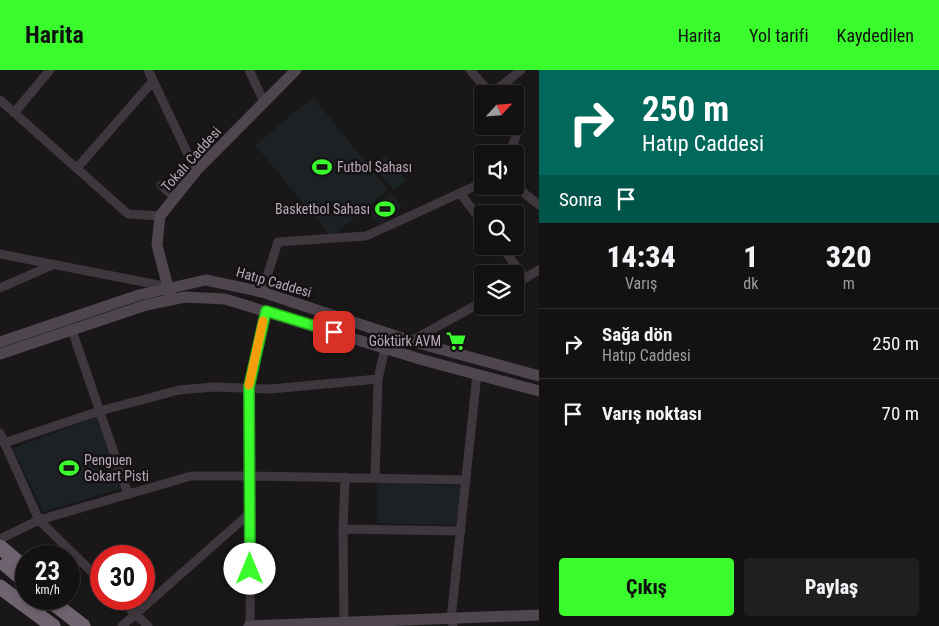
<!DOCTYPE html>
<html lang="tr">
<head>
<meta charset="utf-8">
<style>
  body { margin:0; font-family:"Roboto Condensed",sans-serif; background:#201f20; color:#f1f3f6; height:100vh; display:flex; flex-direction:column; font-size:19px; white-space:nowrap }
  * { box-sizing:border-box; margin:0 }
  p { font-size:16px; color:#9d9d9f }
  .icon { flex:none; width:28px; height:28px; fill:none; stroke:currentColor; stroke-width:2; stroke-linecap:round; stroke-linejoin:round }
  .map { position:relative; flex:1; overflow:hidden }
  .sheet { display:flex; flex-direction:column; background:#131112; width:400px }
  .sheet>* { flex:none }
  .top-card { background:#00695c; color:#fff; overflow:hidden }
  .needle { width:32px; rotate:64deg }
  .fabs { position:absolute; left:474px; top:15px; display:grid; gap:10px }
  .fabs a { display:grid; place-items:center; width:50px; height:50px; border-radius:5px; background:#131112; box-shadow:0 2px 8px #0003,0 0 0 1px #323132; font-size:25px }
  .speed { position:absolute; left:15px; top:475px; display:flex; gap:10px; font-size:25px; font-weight:700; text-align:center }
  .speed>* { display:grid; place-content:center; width:65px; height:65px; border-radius:50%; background:#131112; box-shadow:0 2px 8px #0003,0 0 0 1px #323132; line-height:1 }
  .speed small { font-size:12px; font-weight:400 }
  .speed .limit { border:8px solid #d22; background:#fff; color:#111 }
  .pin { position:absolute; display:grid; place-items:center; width:42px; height:42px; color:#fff; margin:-21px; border-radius:10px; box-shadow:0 2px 8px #0006 }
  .me { position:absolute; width:55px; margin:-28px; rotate:0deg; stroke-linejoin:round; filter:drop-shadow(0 0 4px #0008) }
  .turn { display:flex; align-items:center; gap:18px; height:105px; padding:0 20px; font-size:22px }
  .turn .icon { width:65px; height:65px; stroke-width:2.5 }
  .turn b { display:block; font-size:35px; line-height:42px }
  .then { display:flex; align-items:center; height:48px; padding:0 20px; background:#0003; gap:10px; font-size:19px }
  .eta { display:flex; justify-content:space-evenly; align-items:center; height:85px; text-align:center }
  .eta b { font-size:30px; font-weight:800; line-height:35px }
  .button { display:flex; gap:10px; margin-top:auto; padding:10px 20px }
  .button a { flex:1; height:58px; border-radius:5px; background:#3afb2c; color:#111; font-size:20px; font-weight:800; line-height:58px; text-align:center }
  .button a+a { background:#201f20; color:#f1f3f6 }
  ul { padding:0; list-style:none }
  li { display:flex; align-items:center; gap:15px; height:70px; padding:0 20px; border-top:1px solid #323132 }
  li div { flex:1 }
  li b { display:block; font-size:19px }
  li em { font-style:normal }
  header { display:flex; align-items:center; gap:30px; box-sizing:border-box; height:70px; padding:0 25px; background:#3afb2c; color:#111 }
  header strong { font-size:24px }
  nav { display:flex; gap:28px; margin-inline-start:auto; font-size:18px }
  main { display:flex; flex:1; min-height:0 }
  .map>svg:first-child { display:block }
</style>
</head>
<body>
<header>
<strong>Harita</strong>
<nav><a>Harita</a><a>Yol tarifi</a><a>Kaydedilen</a></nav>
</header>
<main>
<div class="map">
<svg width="539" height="556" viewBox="0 0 539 556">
  <rect width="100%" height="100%" fill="#191718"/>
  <path fill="#1c2124" d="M313,27l75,93 -57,47 -76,-92z
    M386,85l21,25 -13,11 -21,-26z
    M391,123l11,13 -23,19 -10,-13z
    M97,347l25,71 -79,24 -30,-64z
    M382,412l77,4 3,5 -3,30 -3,4 -78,-2v-38z"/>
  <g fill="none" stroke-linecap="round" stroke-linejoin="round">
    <path stroke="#3e373d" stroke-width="9" d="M148,0l48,101
      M249,0l15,32
      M470,0l21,24 30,-24
      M0,30l128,114 32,2
      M14,43l36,-43
      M509,84l9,-23 -3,-5
      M77,98l76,-87
      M161,115l14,13
      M515,116l24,19
      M460,123l22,29
      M501,176l24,32
      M0,184l169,33
      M515,214l24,-14
      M0,218l55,-24
      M262,222l16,-50 88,-6 116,-53
      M266,241l-17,76 2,89 215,4
      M72,260l56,164
      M411,271l71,-39
      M0,363l39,87 62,61
      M4,373l96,-32 79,-21 35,-3 57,2 107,-10
      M375,408l3,-99 7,-31
      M343,459l118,2
      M0,469l39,-19 152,-44h60l-1,149
      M120,529l28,27
      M122,556l128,-113
      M344,556l-1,-97 2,-52
      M453,556l-2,-7 26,-245"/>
    <path stroke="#4e454e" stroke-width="11" d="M170,225l-13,-50 3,-29 36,-45 100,-101
      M0,272l139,-47 67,-15 56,12 149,49 128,35
      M0,284l146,-49 39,-8 40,2 198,61 116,31
      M249,556l290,-11"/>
    <path stroke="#6f636f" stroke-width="15" d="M0,477l26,22
      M6,495l20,17
      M0,517l53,39
      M48,529l35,27"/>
  </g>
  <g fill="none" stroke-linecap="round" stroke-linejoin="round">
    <defs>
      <path id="route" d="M250,499l-1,-182 17,-76 68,21"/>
    </defs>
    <use href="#route" stroke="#26a31d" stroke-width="12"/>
    <use href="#route" stroke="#3afb2c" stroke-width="9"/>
    <path stroke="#f59e0b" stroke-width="9" d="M249,315l14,-64"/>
  </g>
  <defs>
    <symbol id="stadium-bare" viewBox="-9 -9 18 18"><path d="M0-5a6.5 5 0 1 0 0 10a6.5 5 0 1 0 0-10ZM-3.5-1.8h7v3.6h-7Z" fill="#3afb2c" stroke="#141213" stroke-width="2.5" paint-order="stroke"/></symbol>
    <symbol id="supermarket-bare" viewBox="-9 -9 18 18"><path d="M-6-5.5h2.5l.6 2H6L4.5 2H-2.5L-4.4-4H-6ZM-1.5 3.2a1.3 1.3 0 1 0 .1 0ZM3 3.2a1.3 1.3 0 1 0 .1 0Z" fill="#3afb2c" stroke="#141213" stroke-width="2.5" paint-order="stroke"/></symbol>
  </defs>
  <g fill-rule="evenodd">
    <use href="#stadium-bare" x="308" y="83" width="28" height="28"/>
    <use href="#stadium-bare" x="371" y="125" width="28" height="28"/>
    <use href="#supermarket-bare" x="442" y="257" width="28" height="28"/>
    <use href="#stadium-bare" x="55" y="384" width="28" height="28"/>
  </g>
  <g text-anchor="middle" stroke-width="5" stroke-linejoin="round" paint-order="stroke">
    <g font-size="14" fill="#b9a8b9" stroke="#141213">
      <text transform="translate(191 89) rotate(-48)" y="5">Tokalı Caddesi</text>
      <text transform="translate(274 212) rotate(16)" y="5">Hatıp Caddesi</text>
    </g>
    <g font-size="14" fill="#b9a8b9" stroke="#141213" text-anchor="start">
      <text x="337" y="102">Futbol Sahası</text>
      <text x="370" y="144" text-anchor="end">Basketbol Sahası</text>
      <text x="441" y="276" text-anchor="end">Göktürk AVM</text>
      <text x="84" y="395">Penguen<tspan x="84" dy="16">Gokart Pisti</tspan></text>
    </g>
  </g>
</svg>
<div class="fabs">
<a><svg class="needle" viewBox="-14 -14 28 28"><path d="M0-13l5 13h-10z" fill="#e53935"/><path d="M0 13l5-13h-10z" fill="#9d9d9f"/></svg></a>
<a><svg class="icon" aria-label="sound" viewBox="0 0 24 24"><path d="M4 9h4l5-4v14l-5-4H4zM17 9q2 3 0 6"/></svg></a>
<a><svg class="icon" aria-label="search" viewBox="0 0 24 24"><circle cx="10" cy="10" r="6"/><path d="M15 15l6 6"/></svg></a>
<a><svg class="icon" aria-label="layers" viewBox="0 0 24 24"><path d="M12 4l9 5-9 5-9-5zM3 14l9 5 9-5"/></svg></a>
</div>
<div class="speed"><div>23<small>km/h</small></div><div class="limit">30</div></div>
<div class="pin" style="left:334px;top:262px;background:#d93025"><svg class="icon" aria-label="arrive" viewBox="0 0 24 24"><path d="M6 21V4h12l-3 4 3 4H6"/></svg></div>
<svg class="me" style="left:250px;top:499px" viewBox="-20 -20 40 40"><circle r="19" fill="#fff"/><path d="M0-13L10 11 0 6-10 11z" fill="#3afb2c"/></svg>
</div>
<section class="sheet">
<div class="top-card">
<div class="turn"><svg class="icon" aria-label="right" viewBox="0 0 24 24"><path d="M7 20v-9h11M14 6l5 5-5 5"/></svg><div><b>250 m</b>Hatıp Caddesi</div></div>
<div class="then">Sonra<svg class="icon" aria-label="arrive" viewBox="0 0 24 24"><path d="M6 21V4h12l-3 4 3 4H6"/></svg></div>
</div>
<div class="eta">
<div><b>14:34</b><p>Varış</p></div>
<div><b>1</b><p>dk</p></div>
<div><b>320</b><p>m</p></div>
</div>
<ul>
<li><svg class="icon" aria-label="right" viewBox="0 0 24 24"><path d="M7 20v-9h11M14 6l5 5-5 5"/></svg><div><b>Sağa dön</b><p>Hatıp Caddesi</p></div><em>250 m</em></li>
<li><svg class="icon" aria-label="arrive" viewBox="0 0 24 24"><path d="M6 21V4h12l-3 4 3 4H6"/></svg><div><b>Varış noktası</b></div><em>70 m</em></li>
</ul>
<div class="button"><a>Çıkış</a><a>Paylaş</a></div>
</section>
</main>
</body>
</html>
